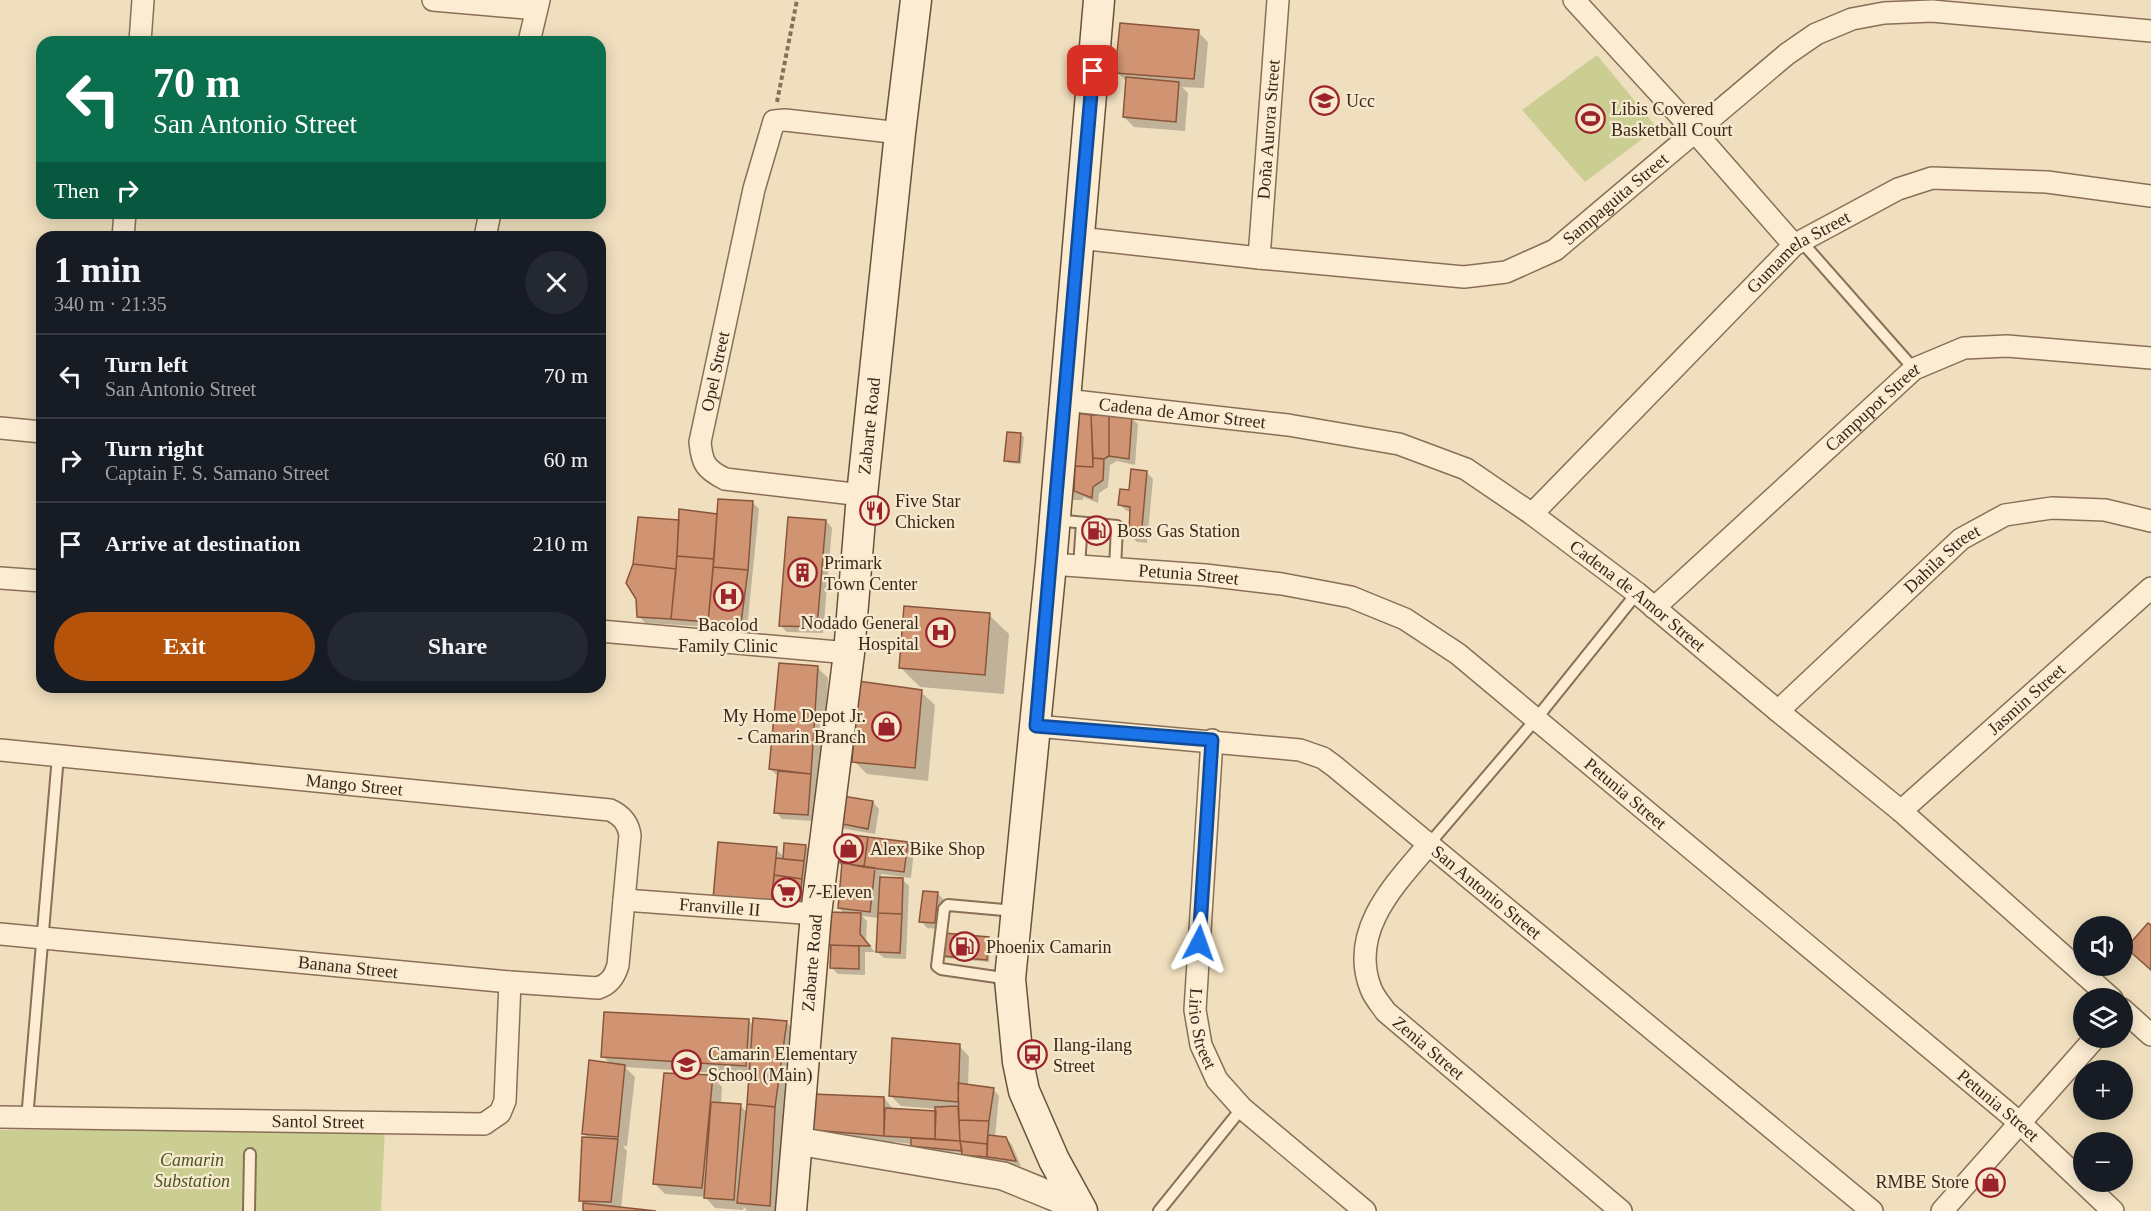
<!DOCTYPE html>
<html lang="en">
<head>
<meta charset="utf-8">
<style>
  body { margin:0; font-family:Georgia,serif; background:#242831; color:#f1f3f6; height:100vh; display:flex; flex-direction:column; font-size:22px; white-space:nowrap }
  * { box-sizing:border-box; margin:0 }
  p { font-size:20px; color:#9ea1a6 }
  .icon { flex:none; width:33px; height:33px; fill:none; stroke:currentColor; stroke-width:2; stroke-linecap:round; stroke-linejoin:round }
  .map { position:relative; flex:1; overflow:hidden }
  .side { position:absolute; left:36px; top:231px; width:570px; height:462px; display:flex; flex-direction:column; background:#171b24; border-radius:18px; box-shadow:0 3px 15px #0003 }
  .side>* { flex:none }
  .hud { position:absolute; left:36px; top:36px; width:570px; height:183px; border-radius:18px; box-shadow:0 3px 15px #0003; background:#0b6e4f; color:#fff; overflow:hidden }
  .fabs { position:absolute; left:2073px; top:916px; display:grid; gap:12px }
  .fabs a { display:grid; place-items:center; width:60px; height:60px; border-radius:50%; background:#171b24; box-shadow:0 3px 15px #0003; font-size:30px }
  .pin { position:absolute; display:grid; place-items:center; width:51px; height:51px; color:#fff; margin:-26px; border-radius:12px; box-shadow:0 3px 9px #0006 }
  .me { position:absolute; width:66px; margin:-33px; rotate:4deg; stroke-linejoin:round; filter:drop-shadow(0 0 4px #0008) }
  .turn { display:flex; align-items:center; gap:21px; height:126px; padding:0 18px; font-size:27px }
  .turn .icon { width:78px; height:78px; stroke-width:2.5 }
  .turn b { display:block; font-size:42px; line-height:51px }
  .then { display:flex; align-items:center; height:57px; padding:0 18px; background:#0003; gap:12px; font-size:22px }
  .round { display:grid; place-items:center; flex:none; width:63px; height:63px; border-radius:32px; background:#242831 }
  .headline { display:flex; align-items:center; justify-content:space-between; height:102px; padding:0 18px }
  h1 { font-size:36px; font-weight:700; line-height:45px }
  .cta { display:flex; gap:12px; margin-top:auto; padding:12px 18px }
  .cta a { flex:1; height:69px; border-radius:36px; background:#b45309; color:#fff; font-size:24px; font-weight:700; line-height:69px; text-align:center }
  .cta a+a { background:#242831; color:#f1f3f6 }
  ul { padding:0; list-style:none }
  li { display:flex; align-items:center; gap:18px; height:84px; padding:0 18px; border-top:2px solid #363941 }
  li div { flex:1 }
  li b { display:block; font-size:22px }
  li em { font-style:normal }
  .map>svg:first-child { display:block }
</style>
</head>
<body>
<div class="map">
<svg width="2151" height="1211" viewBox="0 0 2151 1211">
  <rect width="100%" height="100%" fill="#f0dfbe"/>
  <path fill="#cbce92" d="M1597,55l60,73 -72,54 -63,-72z
    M385,1128l-4,83h-381v-81z"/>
  <path fill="#0003" d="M1198,32l10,10 -4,46 -22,-1 6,6 -3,38 -51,-4 -10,-10 3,-35 -10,-10z
    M1076,414l55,4 7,6 -3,41 -18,-4 -7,4 -2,22 -9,6 -1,10 -15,-6v3h-16z
    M1021,435l3,2 -3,27 -12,-1 -3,-3z
    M1147,473l6,6 -6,64 -10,-1 -7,-7 2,-23 -5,-1 -7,-6z
    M753,503l6,6 -12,120 -102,-6 -6,-7 41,-95 38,-6z
    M826,521l6,7 -9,105 -36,-1 -6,-6z
    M989,615l20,19 -5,60 -84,-7 -20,-20z
    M818,668l10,10 -7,105h-4l-3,38 -32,-2 -6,-7 3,-35 -9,-8z
    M921,692l14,13 -7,76 -61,-7 -13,-13z
    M873,802l6,7 -4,25 -35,-6 -6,-7z
    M908,844l6,6 -3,28 -30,-4v4l19,1v-2l9,9 -3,73 -22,-1 -7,-6 2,-34 -17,-2 5,5 -1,21 9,10h-10v23l-27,-1 -6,-6 1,-19 -6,-5 18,-30 -6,-6 4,-41 -9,-7z
    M806,847l3,2 -3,16 4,4 -5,44 -80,-4 51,-60 8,8z
    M938,894l6,6 -3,29 -14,-1 -6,-7z
    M988,939l3,3 -2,20 -43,-4 -2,-2z
    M748,1020l6,6 32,-4 10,10 -17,179h-32l-3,-4 -1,3 -28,-2 -10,-11 -40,-3 -10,-10 57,-107 10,10 -1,17 19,2 6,5 4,-36 -125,-8 10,10 -8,69h-4l4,5 -6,58 21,2h-58l1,-7 -5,-4 9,-61 -5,-5 27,-69 -8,-9z
    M959,1046l10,10 -1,30 25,3 6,7 -4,41 11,1 6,7 9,21 -26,-3 -4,-4 -25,-2 -3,-4 -48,-4 -2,-5 -20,-2v4l-68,-6 -10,-10 69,-32 10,12 43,2v-3l-36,-3 -10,-10z"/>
  <path fill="#d09472" stroke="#8a563b" stroke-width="1.5" d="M1120,23l79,7 -5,49 -79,-6z
    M1126,77l53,5 -3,40 -53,-5z
    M1076,413l15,2 2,52 -18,-1 -1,25 -18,-1z
    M1091,415h18v41l-5,3 -11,-1z
    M1109,415l23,1 -3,43 -20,-3z
    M1007,432l14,1 -2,29 -15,-1z
    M1093,458l11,1 -1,21 -10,7 -1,11 -18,-7 1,-25 18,1z
    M1131,469l16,2 -6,67 -12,-2 1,-29 -12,-2 2,-16 9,1z
    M718,499l35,2 -5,69 -35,-3z
    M679,509l38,5 -3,45 -37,-3z
    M638,517l41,3 -3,49 -43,-5z
    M788,517l38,3 -9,107 -38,-1z
    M677,556l37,3 -6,63 -37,-3z
    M633,564l43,5 -5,50 -34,-2 -1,-18 -10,-16z
    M713,567l35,3 -7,53 -33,-1z
    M904,606l86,7 -5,62 -86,-7z
    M779,663l39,3 -7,108 -42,-5z
    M858,681l64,9 -7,78 -63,-6z
    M778,771l33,3 -3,41 -34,-2z
    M837,795l36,6 -5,28 -36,-7z
    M834,833l34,4 -4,30 -32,-6z
    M868,837l40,5 -4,30 -40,-5z
    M718,842l59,5 -6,58 -58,-6z
    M784,843l22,2 -2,16 -21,-2z
    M776,858l28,3 -2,18 -28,-4z
    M842,863l33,5 -5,44 -32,-4z
    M774,875l28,4 -3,29 -28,-3z
    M880,877l23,1 -1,36 -24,-1z
    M923,891l15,1 -3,31 -16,-1z
    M828,912l33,1 -1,21 10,12 -44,-1z
    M878,913l24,1 -2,39 -24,-1z
    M2148,923l3,2v45l-25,-22z
    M944,933l45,4 -2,23 -45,-4z
    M831,945l28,1v23l-29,-1z
    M604,1012l145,7 -3,47 -145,-9z
    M753,1018l34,3 -12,86 -28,-3z
    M892,1038l68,6 -2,58 -69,-6z
    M589,1060l36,5 -7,72 -36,-3z
    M664,1073l49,2 -11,113 -49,-4z
    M958,1083l36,5 -5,33 -30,-1z
    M813,1094l71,3v39l-71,-6z
    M711,1102l30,2 -7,96 -30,-2z
    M747,1104l28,3 -5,99 -33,-3z
    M958,1106l2,35 -25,-2v-32z
    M885,1108l51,3 -1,28 -51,-3z
    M959,1120l30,1 -2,23 -27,-3z
    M988,1135l18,2 10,24 -29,-4z
    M582,1137l36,2 -7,63 -32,-1z
    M911,1138l49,3 2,10 -51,-5z
    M960,1141l27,3v13l-25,-2z
    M583,1203l73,8h-73z"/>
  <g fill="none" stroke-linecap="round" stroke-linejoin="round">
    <defs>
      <path id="service" d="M1801,241l113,128
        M1055,520l62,6 -2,43
        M1079,566l3,-43
        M1430,843l106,-124 101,-126
        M1010,979l-69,-10 -4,-3 7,-57 4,-4 67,6
        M27,1119l31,-363
        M249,1211l1,-57
        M1159,1211l83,-103"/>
      <g id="minor">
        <path d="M433,0l103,9"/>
        <path d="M1574,0l121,132 99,113"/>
        <path d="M140,42l3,-42"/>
        <path d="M529,42l10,-42"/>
        <path d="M123,237l2,-24"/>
        <path d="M485,237l5,-24"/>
        <path id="s1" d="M1079,238l180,20 205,19 42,-5 49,-22 232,-196 29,-20 36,-15 32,-6 48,-2 219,20"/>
        <path id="s2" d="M1259,258l19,-258"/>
        <path id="s3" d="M1065,400l223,25 111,19 67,25 66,45 105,79 141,118 123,100 211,188"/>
        <path d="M0,428l42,4"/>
        <path id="s4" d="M862,495l-137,-16c-20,-10 -23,-16 -25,-37l54,-253 20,-68 11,-1 115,13"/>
        <path id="s5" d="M1532,514l262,-269 104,-56 34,-11 115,4 104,14"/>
        <path id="s6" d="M1051,564l154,11 77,9 69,13 54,22 53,35 562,469 93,88"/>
        <path d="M0,578l42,3"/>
        <path id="s7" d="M1654,608l260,-239 50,-21 43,-2 144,12"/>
        <path d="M600,631l249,22"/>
        <path id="s8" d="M1778,711l183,-172 44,-24 47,-7 53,2 46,11"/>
        <path id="s9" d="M1036,726l264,24 23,8 11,8 538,445"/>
        <path id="s10" d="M1212,740l-17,270 6,35 16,35 25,28 123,103"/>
        <path id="s11" d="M0,750l610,60c11,5 18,12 20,25l-12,130c-3,11 -8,19 -20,23l-88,-6 -510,-48"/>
        <path id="s12" d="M1901,811l250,-223"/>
        <path id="s13" d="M1430,843c-35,41 -82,88 -59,146 3,8 10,16 15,23l235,199"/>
        <path id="s14" d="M624,900l192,14"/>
        <path d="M2122,1009l29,26"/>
        <path id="s15" d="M0,1117l484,7 16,-11 5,-12 5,-119"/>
        <path d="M1942,1211l153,-173"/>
      </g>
      <path id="tertiary" d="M797,1141l206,35 76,31"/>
      <g id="secondary">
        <path id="s16" d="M791,1211l25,-297 33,-261 13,-158 38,-362 16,-133"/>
        <path d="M1082,1211l-28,-51 -30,-69 -6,-29 -8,-83 41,-415 48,-564"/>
      </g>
    </defs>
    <use href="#service" stroke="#896f56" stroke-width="14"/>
    <use href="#minor" stroke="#896f56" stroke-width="24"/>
    <use href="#tertiary" stroke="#896f56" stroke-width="30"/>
    <use href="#secondary" stroke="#6b5039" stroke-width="33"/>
    <path stroke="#896f56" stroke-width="4" stroke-dasharray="4.5 3" stroke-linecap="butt" d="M777,102l20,-102"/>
    <use href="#service" stroke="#fbecd2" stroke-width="10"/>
    <use href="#minor" stroke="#fbecd2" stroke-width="21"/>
    <use href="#tertiary" stroke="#fbecd2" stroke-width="27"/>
    <use href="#secondary" stroke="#fbecd2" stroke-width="30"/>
  </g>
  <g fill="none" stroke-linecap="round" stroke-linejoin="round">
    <defs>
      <path id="route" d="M1093,71l-57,655 176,14 -13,203"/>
    </defs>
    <use href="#route" stroke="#114b97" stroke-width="15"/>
    <use href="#route" stroke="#1a73e8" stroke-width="10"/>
  </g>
  <defs>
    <symbol id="school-ring" viewBox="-11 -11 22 22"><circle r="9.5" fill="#f7e9ce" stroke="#9c232a" stroke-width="1.5"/><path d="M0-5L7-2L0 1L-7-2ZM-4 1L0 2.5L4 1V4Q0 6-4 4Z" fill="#9c232a"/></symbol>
    <symbol id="stadium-ring" viewBox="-11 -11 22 22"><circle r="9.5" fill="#f7e9ce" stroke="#9c232a" stroke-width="1.5"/><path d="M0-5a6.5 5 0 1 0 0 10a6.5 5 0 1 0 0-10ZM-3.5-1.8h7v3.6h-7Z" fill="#9c232a"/></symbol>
    <symbol id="restaurant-ring" viewBox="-11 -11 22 22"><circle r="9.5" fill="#f7e9ce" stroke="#9c232a" stroke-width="1.5"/><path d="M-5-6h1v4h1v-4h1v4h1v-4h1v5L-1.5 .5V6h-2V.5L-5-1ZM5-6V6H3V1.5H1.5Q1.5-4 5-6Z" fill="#9c232a"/></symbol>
    <symbol id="fuel-ring" viewBox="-11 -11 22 22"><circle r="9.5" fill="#f7e9ce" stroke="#9c232a" stroke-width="1.5"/><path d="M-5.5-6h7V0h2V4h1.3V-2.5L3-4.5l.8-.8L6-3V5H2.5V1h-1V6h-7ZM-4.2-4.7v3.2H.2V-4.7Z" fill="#9c232a"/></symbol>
    <symbol id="building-ring" viewBox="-11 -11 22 22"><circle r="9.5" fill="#f7e9ce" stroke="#9c232a" stroke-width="1.5"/><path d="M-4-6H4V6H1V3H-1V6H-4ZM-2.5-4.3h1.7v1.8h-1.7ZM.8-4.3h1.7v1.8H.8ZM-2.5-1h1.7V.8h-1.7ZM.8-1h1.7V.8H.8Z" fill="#9c232a"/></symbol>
    <symbol id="hospital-ring" viewBox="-11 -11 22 22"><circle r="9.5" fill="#f7e9ce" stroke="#9c232a" stroke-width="1.5"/><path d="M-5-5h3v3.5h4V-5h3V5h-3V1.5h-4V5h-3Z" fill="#9c232a"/></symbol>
    <symbol id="shop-ring" viewBox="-11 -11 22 22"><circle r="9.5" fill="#f7e9ce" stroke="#9c232a" stroke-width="1.5"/><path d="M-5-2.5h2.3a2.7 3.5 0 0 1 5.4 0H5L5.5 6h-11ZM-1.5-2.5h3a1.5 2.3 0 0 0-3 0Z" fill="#9c232a"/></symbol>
    <symbol id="supermarket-ring" viewBox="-11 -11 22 22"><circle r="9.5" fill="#f7e9ce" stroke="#9c232a" stroke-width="1.5"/><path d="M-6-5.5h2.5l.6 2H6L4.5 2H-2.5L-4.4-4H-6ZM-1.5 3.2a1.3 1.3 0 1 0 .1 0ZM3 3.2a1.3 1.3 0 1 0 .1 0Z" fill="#9c232a"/></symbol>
    <symbol id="bus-ring" viewBox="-11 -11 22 22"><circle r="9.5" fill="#f7e9ce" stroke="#9c232a" stroke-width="1.5"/><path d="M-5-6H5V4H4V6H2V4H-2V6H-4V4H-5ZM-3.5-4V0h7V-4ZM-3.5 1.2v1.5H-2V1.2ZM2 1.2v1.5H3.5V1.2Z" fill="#9c232a"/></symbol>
  </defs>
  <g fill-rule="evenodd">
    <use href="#school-ring" x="1308" y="84" width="33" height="33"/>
    <use href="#stadium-ring" x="1574" y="102" width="33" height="33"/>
    <use href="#restaurant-ring" x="858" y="494" width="33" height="33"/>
    <use href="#fuel-ring" x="1080" y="514" width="33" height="33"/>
    <use href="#building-ring" x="786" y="556" width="33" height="33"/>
    <use href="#hospital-ring" x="712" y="580" width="33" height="33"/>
    <use href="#hospital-ring" x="924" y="616" width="33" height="33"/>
    <use href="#shop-ring" x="870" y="710" width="33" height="33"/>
    <use href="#shop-ring" x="832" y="832" width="33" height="33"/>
    <use href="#supermarket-ring" x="770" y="876" width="33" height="33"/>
    <use href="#fuel-ring" x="948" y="930" width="33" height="33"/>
    <use href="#bus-ring" x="1016" y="1038" width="33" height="33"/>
    <use href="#school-ring" x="670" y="1048" width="33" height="33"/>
    <use href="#shop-ring" x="1974" y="1166" width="33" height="33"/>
  </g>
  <g text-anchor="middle" stroke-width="4.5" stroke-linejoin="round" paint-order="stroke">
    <g font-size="18" fill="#38281b" stroke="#f7e9ce" text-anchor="start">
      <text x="1346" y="107">Ucc</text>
      <text x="1611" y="115">Libis Covered<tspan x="1611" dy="21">Basketball Court</tspan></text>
      <text x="895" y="507">Five Star<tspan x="895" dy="21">Chicken</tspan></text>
      <text x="1117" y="537">Boss Gas Station</text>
      <text x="824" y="569">Primark<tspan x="824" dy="21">Town Center</tspan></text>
      <text x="919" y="629" text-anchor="end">Nodado General<tspan x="919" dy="21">Hospital</tspan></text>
      <text x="728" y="631" text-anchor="middle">Bacolod<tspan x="728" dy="21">Family Clinic</tspan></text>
      <text x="866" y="722" text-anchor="end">My Home Depot Jr.<tspan x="866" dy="21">- Camarin Branch</tspan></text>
      <text x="870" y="855">Alex Bike Shop</text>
      <text x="807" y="898">7-Eleven</text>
      <text x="986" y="953">Phoenix Camarin</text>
      <text x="1053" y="1051">Ilang-ilang<tspan x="1053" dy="21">Street</tspan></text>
      <text x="708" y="1060">Camarin Elementary<tspan x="708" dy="21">School (Main)</tspan></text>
      <text x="1969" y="1188" text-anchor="end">RMBE Store</text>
    </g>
    <g font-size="18" fill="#38281b" stroke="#f7e9ce">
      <text dy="6" stroke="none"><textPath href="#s2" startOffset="129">Doña Aurora Street</textPath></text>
      <text dy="6" stroke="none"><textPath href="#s1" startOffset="562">Sampaguita Street</textPath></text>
      <text dy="6" stroke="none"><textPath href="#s5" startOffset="375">Gumamela Street</textPath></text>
      <text dy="6" stroke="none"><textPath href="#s4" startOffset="258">Opel Street</textPath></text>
      <text dy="6" stroke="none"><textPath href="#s7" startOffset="297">Campupot Street</textPath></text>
      <text dy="6" stroke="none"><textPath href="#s3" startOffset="118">Cadena de Amor Street</textPath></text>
      <text dy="6" stroke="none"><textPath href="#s16" startOffset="789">Zabarte Road</textPath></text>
      <text dy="6" stroke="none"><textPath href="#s8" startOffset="224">Dahila Street</textPath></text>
      <text dy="6" stroke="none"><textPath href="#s6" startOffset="138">Petunia Street</textPath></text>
      <text dy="6" stroke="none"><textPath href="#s3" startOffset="622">Cadena de Amor Street</textPath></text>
      <text dy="6" stroke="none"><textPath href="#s12" startOffset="168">Jasmin Street</textPath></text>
      <text dy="6" stroke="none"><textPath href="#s11" startOffset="356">Mango Street</textPath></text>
      <text dy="6" stroke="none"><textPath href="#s6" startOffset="642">Petunia Street</textPath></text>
      <text dy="6" stroke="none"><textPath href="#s9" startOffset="501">San Antonio Street</textPath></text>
      <text dy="6" stroke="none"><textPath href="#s14" startOffset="96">Franville II</textPath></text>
      <text dy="6" stroke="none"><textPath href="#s16" startOffset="249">Zabarte Road</textPath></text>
      <text transform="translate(348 967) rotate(6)" y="6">Banana Street</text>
      <text dy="6" stroke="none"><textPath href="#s10" startOffset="290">Lirio Street</textPath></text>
      <text dy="6" stroke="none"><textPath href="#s13" startOffset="250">Zenia Street</textPath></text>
      <text dy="6" stroke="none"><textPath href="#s6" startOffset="1128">Petunia Street</textPath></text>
      <text dy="6" stroke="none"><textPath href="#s15" startOffset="318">Santol Street</textPath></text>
    </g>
    <g font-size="18" font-style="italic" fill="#4b5621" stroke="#f7e9ce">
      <text x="192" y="1166">Camarin<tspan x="192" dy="21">Substation</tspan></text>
    </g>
  </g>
</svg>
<div class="fabs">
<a><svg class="icon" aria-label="sound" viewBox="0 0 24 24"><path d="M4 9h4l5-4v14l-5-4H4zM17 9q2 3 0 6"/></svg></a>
<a><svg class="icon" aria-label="layers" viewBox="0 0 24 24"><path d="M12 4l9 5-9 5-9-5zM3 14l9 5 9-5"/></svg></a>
<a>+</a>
<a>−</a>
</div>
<div class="pin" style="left:1093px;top:71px;background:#d93025"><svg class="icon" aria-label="arrive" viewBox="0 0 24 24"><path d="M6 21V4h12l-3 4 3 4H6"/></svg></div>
<svg class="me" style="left:1199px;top:943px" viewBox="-20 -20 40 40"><path d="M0-17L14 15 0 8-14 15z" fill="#1a73e8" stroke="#fff" stroke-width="4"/></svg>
<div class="hud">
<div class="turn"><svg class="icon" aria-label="left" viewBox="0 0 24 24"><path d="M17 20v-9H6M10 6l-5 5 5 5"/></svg><div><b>70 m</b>San Antonio Street</div></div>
<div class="then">Then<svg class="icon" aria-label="right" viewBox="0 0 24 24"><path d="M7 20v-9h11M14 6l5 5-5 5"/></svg></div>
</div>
<section class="side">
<div class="headline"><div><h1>1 min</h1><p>340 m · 21:35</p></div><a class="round"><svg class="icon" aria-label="close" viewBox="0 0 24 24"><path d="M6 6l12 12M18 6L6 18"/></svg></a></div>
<ul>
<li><svg class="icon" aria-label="left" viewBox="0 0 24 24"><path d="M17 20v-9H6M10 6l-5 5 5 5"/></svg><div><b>Turn left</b><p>San Antonio Street</p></div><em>70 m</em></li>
<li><svg class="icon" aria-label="right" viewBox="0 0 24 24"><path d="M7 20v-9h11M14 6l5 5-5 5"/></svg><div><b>Turn right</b><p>Captain F. S. Samano Street</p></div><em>60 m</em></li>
<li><svg class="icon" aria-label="arrive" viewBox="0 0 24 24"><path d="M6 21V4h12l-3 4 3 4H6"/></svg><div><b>Arrive at destination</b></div><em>210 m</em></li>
</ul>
<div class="cta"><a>Exit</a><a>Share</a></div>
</section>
</div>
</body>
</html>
